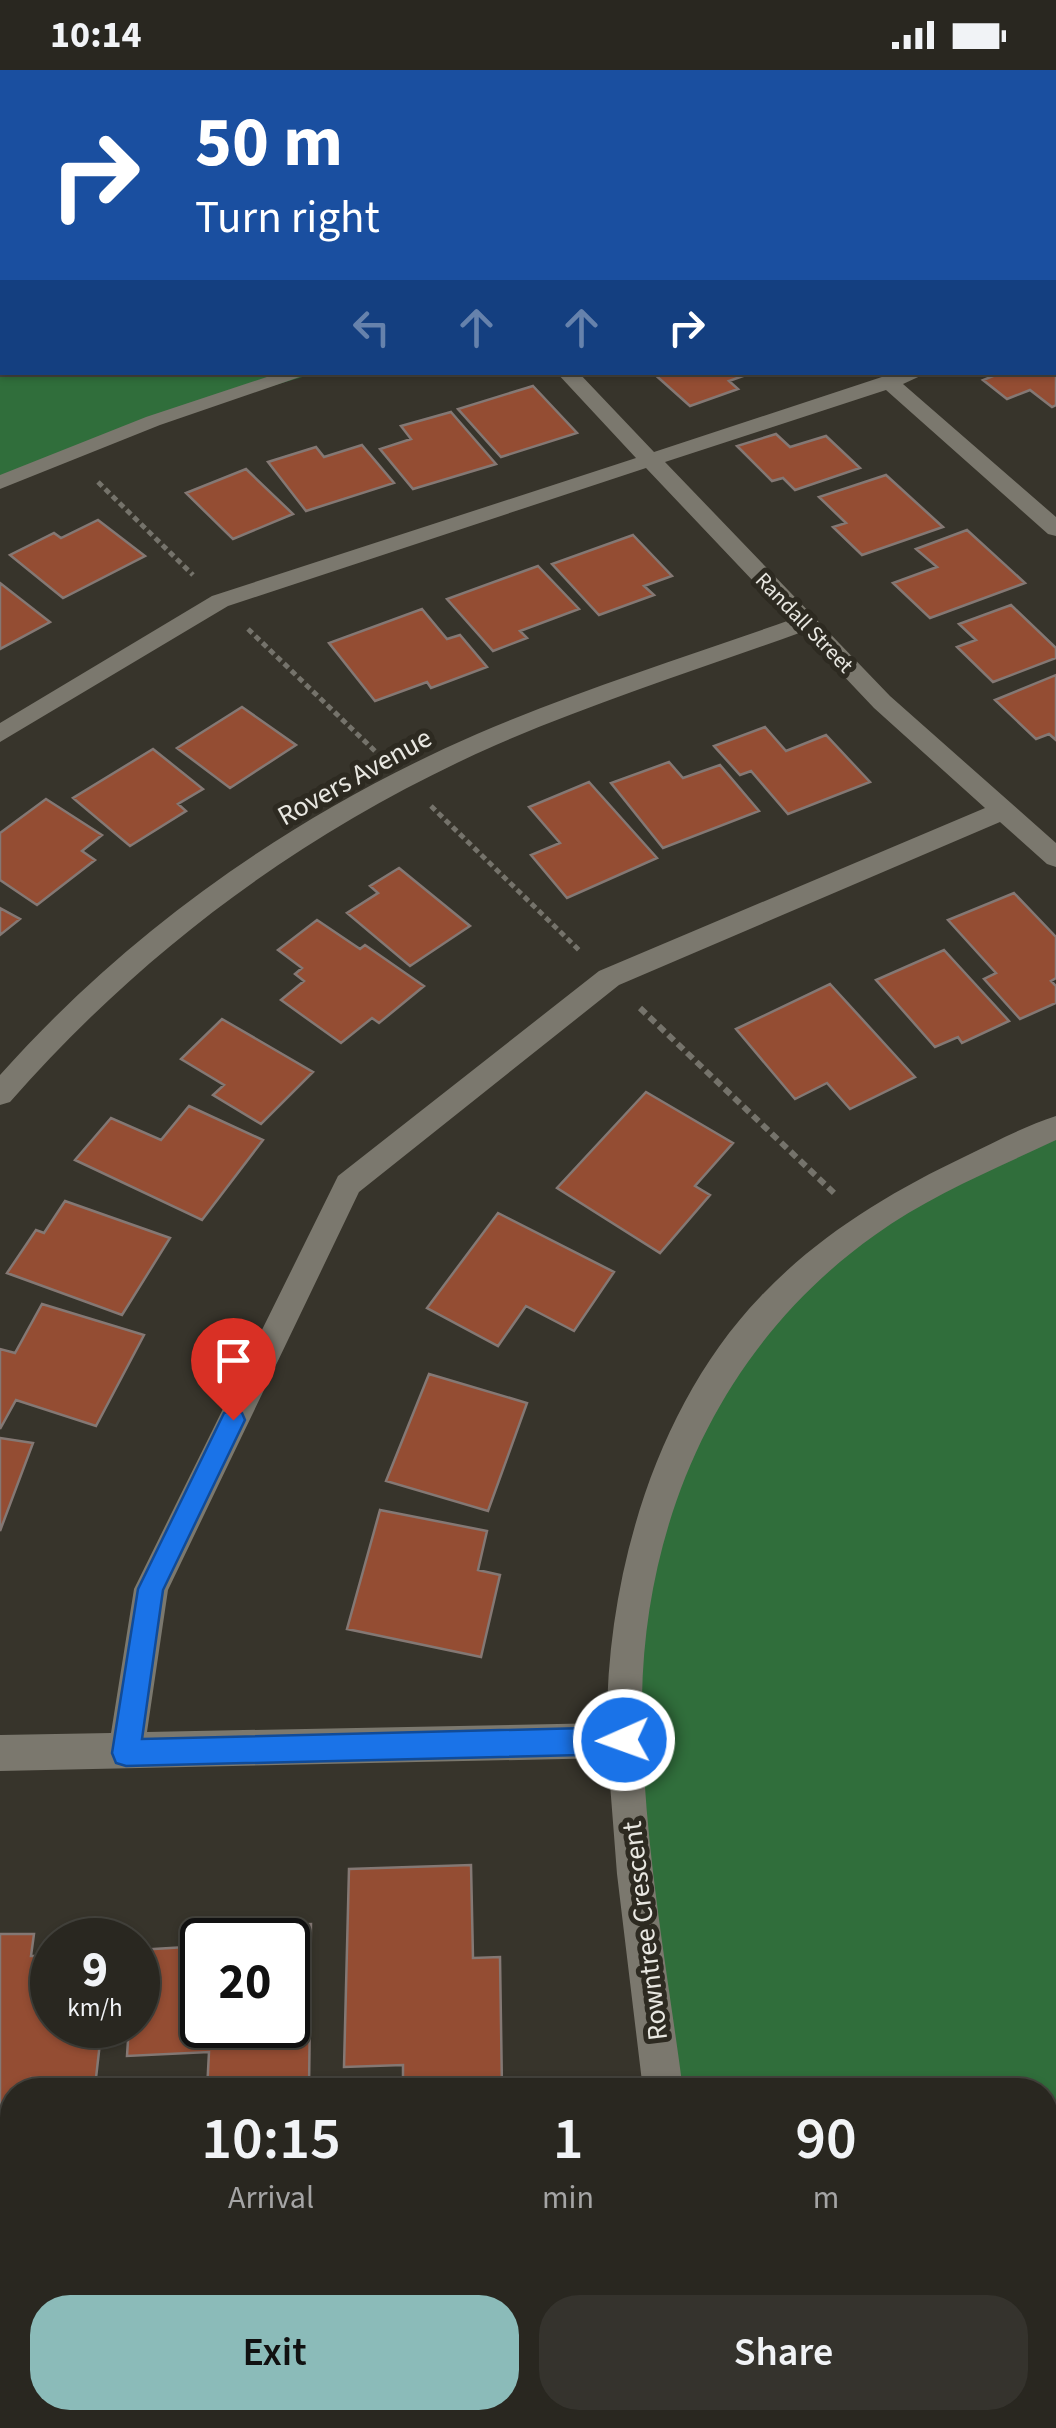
<!DOCTYPE html>
<html lang="en">
<head>
<meta charset="utf-8">
<style>
  body { margin:0; font-family:"Source Sans 3",sans-serif; background:#35332d; color:#f1f3f6; height:100vh; display:flex; flex-direction:column; font-size:38px; white-space:nowrap }
  * { box-sizing:border-box; margin:0 }
  p { font-size:32px; color:#a5a5a5 }
  .icon { flex:none; width:55px; height:55px; fill:none; stroke:currentColor; stroke-width:2; stroke-linecap:round; stroke-linejoin:round }
  .map { position:relative; flex:1; overflow:hidden }
  .panel { position:absolute; left:0px; top:2008px; width:1058px; height:352px; display:flex; flex-direction:column; background:#292720; border-radius:40px 40px 0 0; box-shadow:0 2px 8px #0004,0 0 0 2px #45443e }
  .panel>* { flex:none }
  .top-card { position:absolute; left:0px; top:0px; width:1058px; height:305px; box-shadow:0 2px 8px #0004,0 0 0 2px #45443e; background:#1a4fa0; color:#fff; overflow:hidden }
  .speed { position:absolute; left:30px; top:1848px; display:flex; gap:20px; font-size:50px; font-weight:700; text-align:center }
  .speed>* { display:grid; place-content:center; width:130px; height:130px; border-radius:50%; background:#292720; box-shadow:0 2px 8px #0004,0 0 0 2px #45443e; line-height:1 }
  .speed small { font-size:25px; font-weight:400 }
  .speed .limit { border:5px solid #111; border-radius:15px; background:#fff; color:#111 }
  .pin { position:absolute; display:grid; place-items:center; width:85px; height:85px; color:#fff; margin:-102px -42px; border-radius:50% 50% 50% 0; rotate:-45deg; box-shadow:0 0 10px #0007 }
  .pin .icon { rotate:45deg }
  .me { position:absolute; width:110px; margin:-55px; rotate:268deg; stroke-linejoin:round; filter:drop-shadow(0 0 8px #0008) }
  .turn { display:flex; align-items:center; gap:35px; height:210px; padding:0 30px; font-size:45px }
  .turn .icon { width:130px; height:130px; stroke-width:2.5 }
  .turn b { display:block; font-size:70px; line-height:85px }
  .lanes { display:flex; align-items:center; height:95px; padding:0 30px; background:#0003; justify-content:center; gap:50px; direction:ltr }
  .lanes .off { opacity:.35 }
  .eta { display:flex; justify-content:space-evenly; align-items:center; height:170px; text-align:center }
  .eta b { font-size:60px; font-weight:600; line-height:70px }
  .button { display:flex; gap:20px; margin-top:auto; padding:20px 30px }
  .button a { flex:1; height:115px; border-radius:40px; background:#8bbbb9; color:#111; font-size:40px; font-weight:600; line-height:115px; text-align:center }
  .button a+a { background:#35332d; color:#f1f3f6 }
  .status { display:flex; justify-content:space-between; align-items:center; height:70px; padding:0 50px; background:#292720; direction:ltr }
  .status svg { height:28px; fill:currentColor }
  .map>svg:first-child { display:block }
</style>
</head>
<body>
<div class="status"><b>10:14</b><svg viewBox="0 0 49 12"><path d="M0 12V9h3v3zM5 12V6h3v6zM10 12V3h3v9zM15 12V0h3v12zM26 1h20v11H26zM47 4h2v5h-2z"/></svg></div>
<div class="map">
<svg width="1056" height="2358" viewBox="0 0 1056 2358">
  <rect width="100%" height="100%" fill="#37342b"/>
  <path fill="#306e3b" d="M0,0h809l3,2h-810v300l314,1 -163,48 -153,62z
    M1056,1057v1035l-11,5v-77h-382l-37,-409 68,-256 122,-161z"/>
  <path fill="#944d33" stroke="#847874" stroke-width="2.5" d="M1056,283v52l-4,2 -22,-17 -23,9 -24,-19 20,-8h52z
    M652,302h91l3,3 -17,6 9,8 -48,17z
    M533,316l44,47 -76,24 -43,-48z
    M451,342l45,52 -83,25 -33,-40 31,-10 -10,-13z
    M776,364l14,13 36,-11 34,32 -65,22 -12,-12 -11,3 -35,-35z
    M362,375l32,38 -88,28 -38,-49 48,-15 8,10z
    M246,399l47,45 -60,25 -47,-46z
    M886,405l57,52 -81,28 -29,-28 13,-4 -27,-26z
    M98,450l47,36 -82,42 -53,-43 44,-22 7,5z
    M967,460l58,53 -95,35 -37,-35 44,-16 -21,-18z
    M633,465l39,41 -28,10 10,9 -55,20 -47,-51z
    M538,496l41,43 -59,22 7,7 -34,13 -46,-52z
    M0,513l50,39 -50,27z
    M1011,535l45,43v10l-63,24 -36,-35 19,-7 -17,-16z
    M422,539l25,30 13,-4 27,32 -56,21 -4,-6 -52,19 -46,-58z
    M1056,605v65l-7,-6 -13,5 -41,-39z
    M242,637l54,38 -66,43 -53,-40z
    M765,657l21,24 40,-16 44,47 -82,32 -37,-43 -11,4 -26,-29z
    M153,679l50,40 -25,15 8,7 -56,35 -57,-48z
    M669,692l14,16 37,-13 39,46 -96,37 -52,-65z
    M589,712l68,76 -90,40 -36,-43 29,-12 -31,-36z
    M46,729l56,36 -20,16 13,9 -58,45 -37,-25v-47z
    M399,798l71,58 -60,40 -63,-53 31,-20 -8,-7z
    M1014,823l42,44v41l-5,3 5,5v17l-36,16 -36,-40 12,-6 -48,-53z
    M0,838l20,11 -20,16z
    M317,850l43,29 5,-4 59,41 -45,37 -7,-5 -31,25 -60,-43 23,-19 -9,-7 7,-6 -24,-18z
    M944,880l65,71 -47,22 -4,-6 -23,10 -59,-67z
    M830,914l85,93 -65,32 -23,-26 -32,16 -59,-70z
    M222,949l91,53 -52,52 -48,-29 11,-10 -43,-26z
    M646,1022l87,51 -38,43 15,9 -50,58 -103,-65z
    M189,1036l74,34 -61,80 -127,-60 36,-42 50,22z
    M65,1131l105,37 -48,77 -115,-42 29,-43 8,3z
    M498,1143l116,59 -40,59 -48,-25 -28,40 -71,-38z
    M42,1234l102,31 -48,91 -80,-26 -16,29v-80l15,4z
    M429,1304l98,29 -39,108 -102,-30z
    M0,1368l33,5 -33,88z
    M380,1440l107,21 -9,39 22,5 -19,82 -134,-28z
    M471,1795l2,93 27,-1 2,133h-99v-25l-59,2 5,-198z
    M311,1854l-2,166h-102l2,-38 -82,4 2,-31h9v-75l64,-4v79h86v-85h-78l1,-12z
    M0,1864h34l-3,22h21v69h50l-6,53h-65l-2,12h-17v32h-12z
    M1056,2334v24h-24l-3,-7 16,-3v-7z"/>
  <g fill="none" stroke-linecap="round" stroke-linejoin="round">
    <path stroke="#75736b" stroke-width="5" stroke-dasharray="6 4" stroke-linecap="butt" d="M98,412l95,93
      M248,559l128,123
      M431,736l149,145"/>
    <path stroke="#75736b" stroke-width="6" stroke-dasharray="8 5" stroke-linecap="butt" d="M640,938l194,185"/>
    <path fill="#7b786e" fill-rule="evenodd" d="M801,0h18l1,2h-18z
      M1055,181h1v12h-1z
      M1055,254h1v12h-1z
      M282,302h32l-154,53 -160,64v-14l146,-58z
      M556,302h22l76,80 243,-80h32l-26,12 153,133v19l-8,-2 -162,-144 -221,72 225,234 166,147v24l-9,-3 -47,-42 -381,163 -260,207 -191,398 -21,142 460,-9c0,-148 49,-318 154,-427 58,-61 129,-104 205,-140 29,-14 59,-30 90,-40v24c-61,29 -126,55 -181,95 -151,107 -230,279 -233,463 -1,131 24,262 41,392h-40l-26,-216 -9,-116 -608,13v-36l111,-2 23,-144 204,-413 261,-205 386,-163 -111,-100 -72,-76c-102,37 -207,70 -306,113 -188,83 -351,203 -486,357l-10,3v-30c132,-148 296,-262 477,-341 102,-44 209,-77 313,-114l-144,-152 -418,138 -228,136v-19l212,-127 424,-138z
      M1056,2072v41l-11,4v-41z
      M0,2227h12v42h-12z"/>
  </g>
  <path fill="#1a73e8" stroke="#114b97" stroke-width="2.5" d="M233,1340l9,3 3,7 -82,170 -21,149 482,-12 10,4 4,9 -4,10 -10,4 -498,12 -10,-3 -4,-10 26,-164 86,-176z"/>
  <g text-anchor="middle" stroke-width="10" stroke-linejoin="round" paint-order="stroke">
    <g font-size="22" fill="#e8e7e1" stroke="#2d2a21">
      <text transform="translate(805 552) rotate(46)" y="8">Randall Street</text>
    </g>
    <g font-size="28" fill="#e8e7e1" stroke="#2d2a21">
      <text transform="translate(354 706) rotate(-29)" y="10">Rovers Avenue</text>
      <text transform="translate(644 1861) rotate(-97)" y="10">Rowntree Crescent</text>
    </g>
  </g>
</svg>
<div class="speed"><div>9<small>km/h</small></div><div class="limit">20</div></div>
<div class="pin" style="left:233px;top:1350px;background:#d93025"><svg class="icon" aria-label="arrive" viewBox="0 0 24 24"><path d="M6 21V4h12l-3 4 3 4H6"/></svg></div>
<svg class="me" style="left:624px;top:1670px" viewBox="-20 -20 40 40"><circle r="17" fill="#1a73e8" stroke="#fff" stroke-width="3"/><path d="M0-11L8 9 0 5-8 9z" fill="#fff"/></svg>
<div class="top-card">
<div class="turn"><svg class="icon" aria-label="right" viewBox="0 0 24 24"><path d="M7 20v-9h11M14 6l5 5-5 5"/></svg><div><b>50 m</b>Turn right</div></div>
<div class="lanes"><svg class="icon off" aria-label="left" viewBox="0 0 24 24"><path d="M17 20v-9H6M10 6l-5 5 5 5"/></svg><svg class="icon off" aria-label="ahead" viewBox="0 0 24 24"><path d="M12 20V5M6 11l6-6 6 6"/></svg><svg class="icon off" aria-label="ahead" viewBox="0 0 24 24"><path d="M12 20V5M6 11l6-6 6 6"/></svg><svg class="icon" aria-label="right" viewBox="0 0 24 24"><path d="M7 20v-9h11M14 6l5 5-5 5"/></svg></div>
</div>
<section class="panel">
<div class="eta">
<div><b>10:15</b><p>Arrival</p></div>
<div><b>1</b><p>min</p></div>
<div><b>90</b><p>m</p></div>
</div>
<div class="button"><a>Exit</a><a>Share</a></div>
</section>
</div>
</body>
</html>
